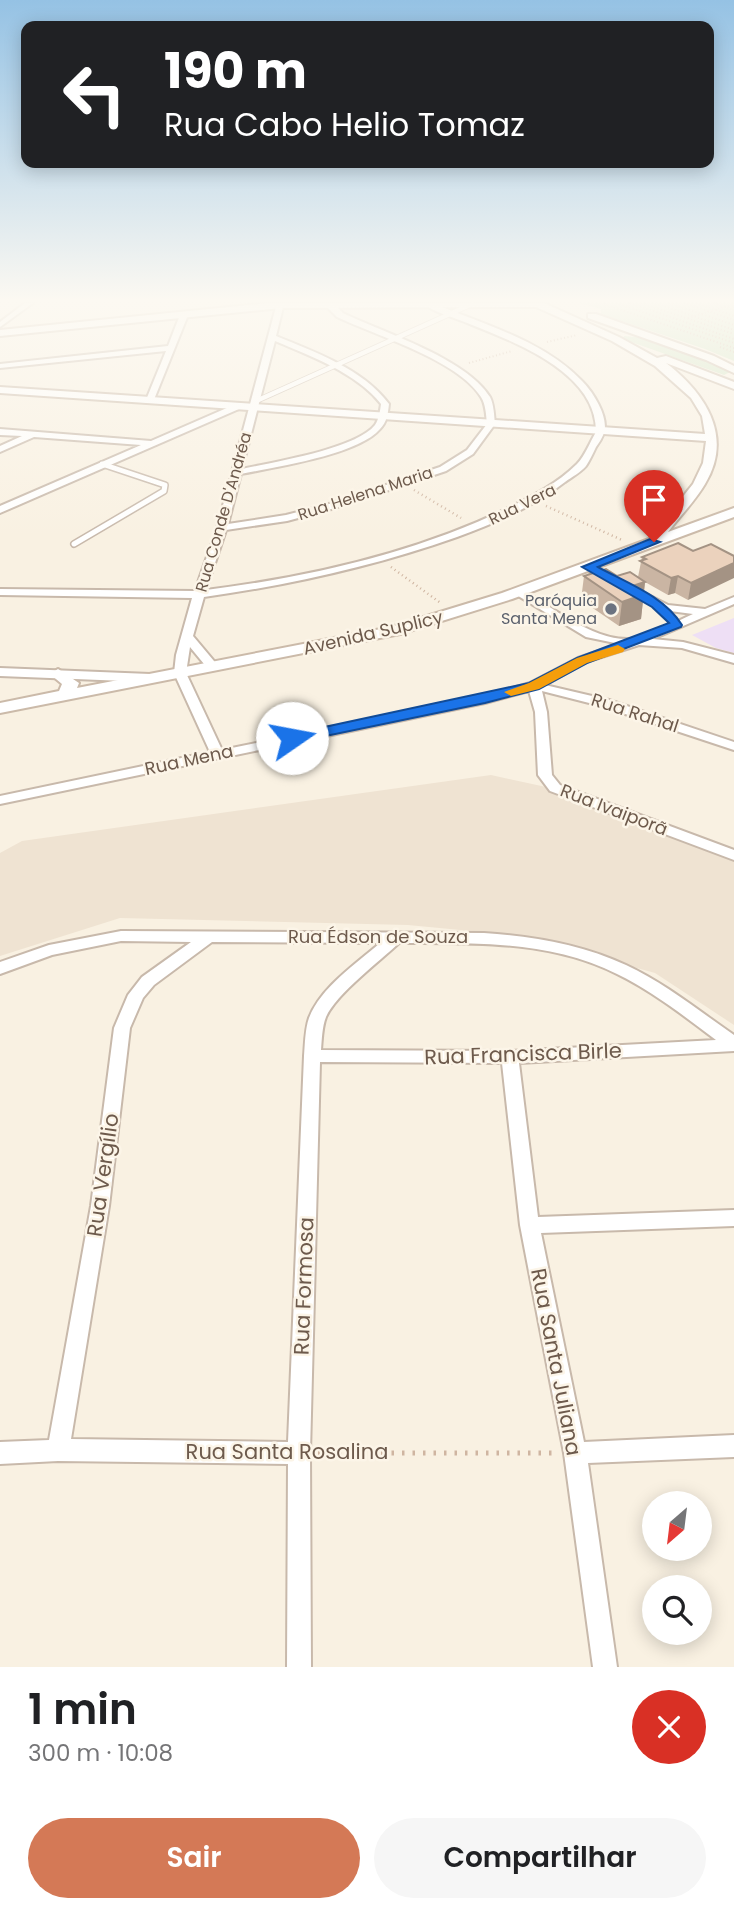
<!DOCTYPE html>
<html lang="pt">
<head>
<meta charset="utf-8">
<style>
  body { margin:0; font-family:Poppins,sans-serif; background:#f6f6f6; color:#202124; height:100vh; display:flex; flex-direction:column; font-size:26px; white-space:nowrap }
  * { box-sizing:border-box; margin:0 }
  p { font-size:23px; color:#757577 }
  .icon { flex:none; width:38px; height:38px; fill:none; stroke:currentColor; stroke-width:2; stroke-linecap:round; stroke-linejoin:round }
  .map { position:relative; height:1667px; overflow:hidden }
  .sheet { display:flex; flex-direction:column; background:#fff; flex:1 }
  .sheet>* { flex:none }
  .hud { position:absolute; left:21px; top:21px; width:693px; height:147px; border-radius:14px; box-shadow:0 4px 18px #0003; background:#202124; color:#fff; overflow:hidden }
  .needle { width:46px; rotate:208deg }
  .fabs { position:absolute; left:642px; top:1491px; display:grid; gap:14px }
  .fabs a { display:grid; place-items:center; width:70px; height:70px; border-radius:50%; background:#fff; box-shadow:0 4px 18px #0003; font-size:35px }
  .pin { position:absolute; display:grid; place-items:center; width:60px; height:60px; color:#fff; margin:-72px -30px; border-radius:50% 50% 50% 0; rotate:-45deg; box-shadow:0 0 7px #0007 }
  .pin .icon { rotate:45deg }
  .me { position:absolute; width:77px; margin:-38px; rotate:78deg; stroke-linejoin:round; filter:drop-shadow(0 0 5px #0008) }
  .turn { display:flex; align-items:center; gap:24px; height:147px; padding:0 28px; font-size:32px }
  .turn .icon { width:91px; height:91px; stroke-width:2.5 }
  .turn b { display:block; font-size:49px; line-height:60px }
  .round { display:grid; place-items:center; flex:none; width:74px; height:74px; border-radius:37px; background:#f6f6f6 }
  .headline { display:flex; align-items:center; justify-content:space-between; height:119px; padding:0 28px }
  h1 { font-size:42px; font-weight:600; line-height:52px }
  .action { display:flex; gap:14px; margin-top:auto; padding:14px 28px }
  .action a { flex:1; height:80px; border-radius:42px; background:#d47956; color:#fff; font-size:28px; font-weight:600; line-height:80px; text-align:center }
  .action a+a { background:#f6f6f6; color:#202124 }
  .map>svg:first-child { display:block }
</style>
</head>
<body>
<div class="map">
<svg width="734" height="1667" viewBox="0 0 734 1667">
  <rect width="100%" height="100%" fill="#f9f1e2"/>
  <path fill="#efe3d2" d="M491,775l55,12 188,71v167l-79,-52 -133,-37 -114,-11 -288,-7 -120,38v-103l22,-12z"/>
  <path fill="#eedff5" d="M734,618v35l-18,-5 -24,-13z"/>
  <path fill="#cfe4c3" d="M579,303h155v58l-29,-12 -104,-35v-5z
    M624,336l21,2 80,29 5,5 -6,3 -101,-36z"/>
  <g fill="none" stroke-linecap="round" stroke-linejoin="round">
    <defs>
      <path id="lane-far1" d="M254,402l218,-98"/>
      <path id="lane" d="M74,544l90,-53 1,-6 -63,-21"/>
      <path id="street" d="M25,303h8l-33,24v-5z
        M277,303h7l-8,33c39,16 87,33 113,68 -1,9 -2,18 -9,25 -22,26 -105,38 -139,45l-13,50 58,-9 43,-11 111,-37 27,-17 20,-26c-1,-9 -1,-19 -6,-27 -23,-37 -104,-61 -144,-80l-10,-10v-4h6l10,10c41,20 123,45 147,84 4,8 4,18 5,27l-22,30 -27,17 -111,37 -48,13 -61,9 -20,60c103,-13 210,-37 304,-83 23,-11 48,-24 67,-43 8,-8 13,-22 19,-32 1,-62 -87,-92 -134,-111 -12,-5 -30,-9 -38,-18h8c50,21 111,37 150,78 11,11 27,36 22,52 -2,5 -5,10 -8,14 -3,6 -6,13 -10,19 -5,6 -14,11 -21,16 -32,25 -70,41 -108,55 -82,29 -167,48 -253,60l-11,39 26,31 -2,3h-8l-19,-23 -4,26 36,77 262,-54 46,-13 48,-25 42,-14 -34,-7 -71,-43v-4h8c30,18 77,56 115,48 18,-4 38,-17 55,-24l-31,-4 -78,-41 -1,-2 5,-3 80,41 37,4 29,-12v7l-81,35 30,3 51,13v8l-52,-15 -43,-3 -53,17 -41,23 64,15 125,42v8l-133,-44 -59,-15 5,21 5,63 8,10 174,65v10l-184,-69 -12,-16 -3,-63 -6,-21 -44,12 -485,101v-8l210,-44 -36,-79 2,-18 16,-57 -192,-3v-6l195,2 22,-63zM275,341c35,15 82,32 106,63 -1,7 -2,15 -6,21 -19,24 -102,37 -133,44z
        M184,313l4,2 -35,87 -7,-2 20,-49 -166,17v-4l168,-18 12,-31z
        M236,404l3,1v4l-239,104v-7l141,-61 -107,-8 -34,15v-6l22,-10 -22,-1v-6l151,12z
        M0,668l150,6 6,4 -6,4 -150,-6z
        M121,931l363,2c48,3 97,11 142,32 39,18 73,46 108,70v16l-215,12 19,154 196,-7v16l-193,7 43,209 150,-7v22l-146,6 29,204h-24l-29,-214 -44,-228 -18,-162 -182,-1 -10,391 1,214h-24l1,-203 -230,-3 -58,3v-22l49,-2 42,-234 23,-178 14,-33 14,-18 49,-35 -70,-1 -69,14 -52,19v-12l49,-17zM212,942l168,1c-24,21 -59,44 -71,75 -4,11 -4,26 -5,38l-16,386 -217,-3 38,-233 21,-178 13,-30 11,-13zM399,943c73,0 151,-3 218,31 35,17 67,42 99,66l-206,11 -189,-1c1,-11 1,-23 5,-33 10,-23 54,-56 73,-74z"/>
      <path id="secondary" d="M268,303h276l75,34 38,21 9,-2 68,26v7l-68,-26c39,30 68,73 39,121 -10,17 -25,32 -37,48l66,-24v9l-222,82 -112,35 -400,79v-10l59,-12 3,-7 -12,-10 8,-5 21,14 -2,5 314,-61 111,-34 147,-54 44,-55 10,-21 3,-22 -706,-48v-6l705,47 -3,-18 -11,-18 -36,-32 -43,-25 -76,-34 -255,1 -281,28v-6z
        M588,314h8l118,42 20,10v7l-28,-13 -118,-42z"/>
    </defs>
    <use href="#lane-far1" stroke="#c8b9ab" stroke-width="6"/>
    <use href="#lane" stroke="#c8b9ab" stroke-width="8"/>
    <use href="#street" stroke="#c8b9ab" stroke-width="4"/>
    <use href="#secondary" stroke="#cbbaa9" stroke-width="4"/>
    <path stroke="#cfb5a1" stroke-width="2" stroke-dasharray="1 2.5" stroke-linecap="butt" d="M616,303l118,40
      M630,303l104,36
      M641,303l93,31
      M655,303l79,27
      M669,303l65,22
      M684,303l50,17
      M696,303l38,13
      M714,303l20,7
      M604,304l130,44
      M688,318l46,-14
      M547,342l30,-7
      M720,347l14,5
      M469,363l43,-12"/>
    <path stroke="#cfb5a1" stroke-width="2.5" stroke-dasharray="1 3.5" stroke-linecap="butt" d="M414,490l47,28
      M546,506l76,34
      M391,567l51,37"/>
    <path stroke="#cfb5a1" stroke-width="5" stroke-dasharray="2.5 8" stroke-linecap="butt" d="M318,1453h238"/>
    <use href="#lane-far1" stroke="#fff" stroke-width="4.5"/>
    <use href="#lane" stroke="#fff" stroke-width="5"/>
    <use href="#street" fill="#fff" fill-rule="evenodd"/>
    <use href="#secondary" fill="#fff" fill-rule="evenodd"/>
  </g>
  <path fill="#cab5a3" d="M711,544l-23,56 -13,-7 -7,2 -23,-13 -4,37 -22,7 -38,-26 3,-24 54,1 4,-20 51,-6z"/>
  <path fill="#a49384" d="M734,563v15l-46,22 3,-17z
    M678,576l-3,17 -7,2 3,-17z
    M645,582l-4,37 -22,7 3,-24 10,-16z"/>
  <path fill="#ebd2bd" stroke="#a49384" stroke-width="2" d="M678,543l15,8 18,-7 23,12v7l-43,20 -13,-7 -7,2 -31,-17 6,-2 -4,-2z
    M606,569l11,7 13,-4 15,10 -13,4 13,8 -23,8 -38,-26z"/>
  <linearGradient id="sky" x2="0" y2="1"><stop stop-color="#95c2e4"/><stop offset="0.56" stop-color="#fcf9f2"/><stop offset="1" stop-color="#fcf9f2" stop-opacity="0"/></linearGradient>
  <rect width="734" height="537" fill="url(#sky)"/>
  <path fill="#1a73e8" stroke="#114b97" stroke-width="2" d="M650,539l10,3 -62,25c29,16 66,29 84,58l-1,2 -94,36 -48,26 -54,14 -193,40 -8,-5 8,-4 237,-51 48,-25 92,-35 -17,-16 -70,-40z"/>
  <path fill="#f59e0b" d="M618,645l7,4 -2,3 -36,11 -48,26 -28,7 -7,-4 25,-9 48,-25z"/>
  <circle fill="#6b7280" stroke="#fcf5e8" stroke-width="2.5" cx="611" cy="609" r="7"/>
  <g text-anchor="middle" stroke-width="5" stroke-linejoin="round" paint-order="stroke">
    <g font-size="16" fill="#6d5a4c" stroke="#fcf5e8">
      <text transform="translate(365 493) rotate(-18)" y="6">Rua Helena Maria</text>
      <text transform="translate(522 504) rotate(-26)" y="6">Rua Vera</text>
      <text transform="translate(223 512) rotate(-74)" y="6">Rua Conde D'Andréa</text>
    </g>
    <g font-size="16" fill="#5b616d" stroke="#fcf5e8" text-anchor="end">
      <text x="597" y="606">Paróquia<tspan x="597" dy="18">Santa Mena</tspan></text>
    </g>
    <g font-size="18" fill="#6d5a4c" stroke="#fcf5e8">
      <text transform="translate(373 633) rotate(-13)" y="6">Avenida Suplicy</text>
      <text transform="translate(635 713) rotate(18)" y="6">Rua Rahal</text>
      <text transform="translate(189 760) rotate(-12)" y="6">Rua Mena</text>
      <text transform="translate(614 810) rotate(21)" y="6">Rua Ivaiporã</text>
      <text x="378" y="943">Rua Édson de Souza</text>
    </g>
    <g font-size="21" fill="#6d5a4c" stroke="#fcf5e8">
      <text transform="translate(523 1054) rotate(-2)" y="7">Rua Francisca Birle</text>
      <text transform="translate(103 1175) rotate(-82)" y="7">Rua Vergílio</text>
      <text transform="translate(304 1286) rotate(-88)" y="7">Rua Formosa</text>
      <text transform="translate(556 1362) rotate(79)" y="7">Rua Santa Juliana</text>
      <text x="287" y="1459">Rua Santa Rosalina</text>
    </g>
  </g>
</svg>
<div class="fabs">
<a><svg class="needle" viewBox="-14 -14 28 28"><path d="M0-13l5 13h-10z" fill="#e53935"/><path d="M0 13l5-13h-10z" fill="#757577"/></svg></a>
<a><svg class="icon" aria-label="search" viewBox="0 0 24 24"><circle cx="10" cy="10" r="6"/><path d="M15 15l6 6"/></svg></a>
</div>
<div class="pin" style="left:654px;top:542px;background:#d93025"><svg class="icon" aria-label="arrive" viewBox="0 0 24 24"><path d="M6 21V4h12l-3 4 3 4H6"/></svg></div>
<svg class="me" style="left:292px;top:738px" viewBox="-20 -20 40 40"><circle r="19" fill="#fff"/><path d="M0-13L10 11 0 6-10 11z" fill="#1a73e8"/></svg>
<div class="hud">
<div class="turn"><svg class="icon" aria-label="left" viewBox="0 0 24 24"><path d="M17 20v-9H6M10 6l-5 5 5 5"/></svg><div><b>190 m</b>Rua Cabo Helio Tomaz</div></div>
</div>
</div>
<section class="sheet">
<div class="headline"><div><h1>1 min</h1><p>300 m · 10:08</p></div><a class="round" style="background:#d93025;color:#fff"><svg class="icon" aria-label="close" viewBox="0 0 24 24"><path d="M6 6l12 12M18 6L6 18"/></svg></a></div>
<div class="action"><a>Sair</a><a>Compartilhar</a></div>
</section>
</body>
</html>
